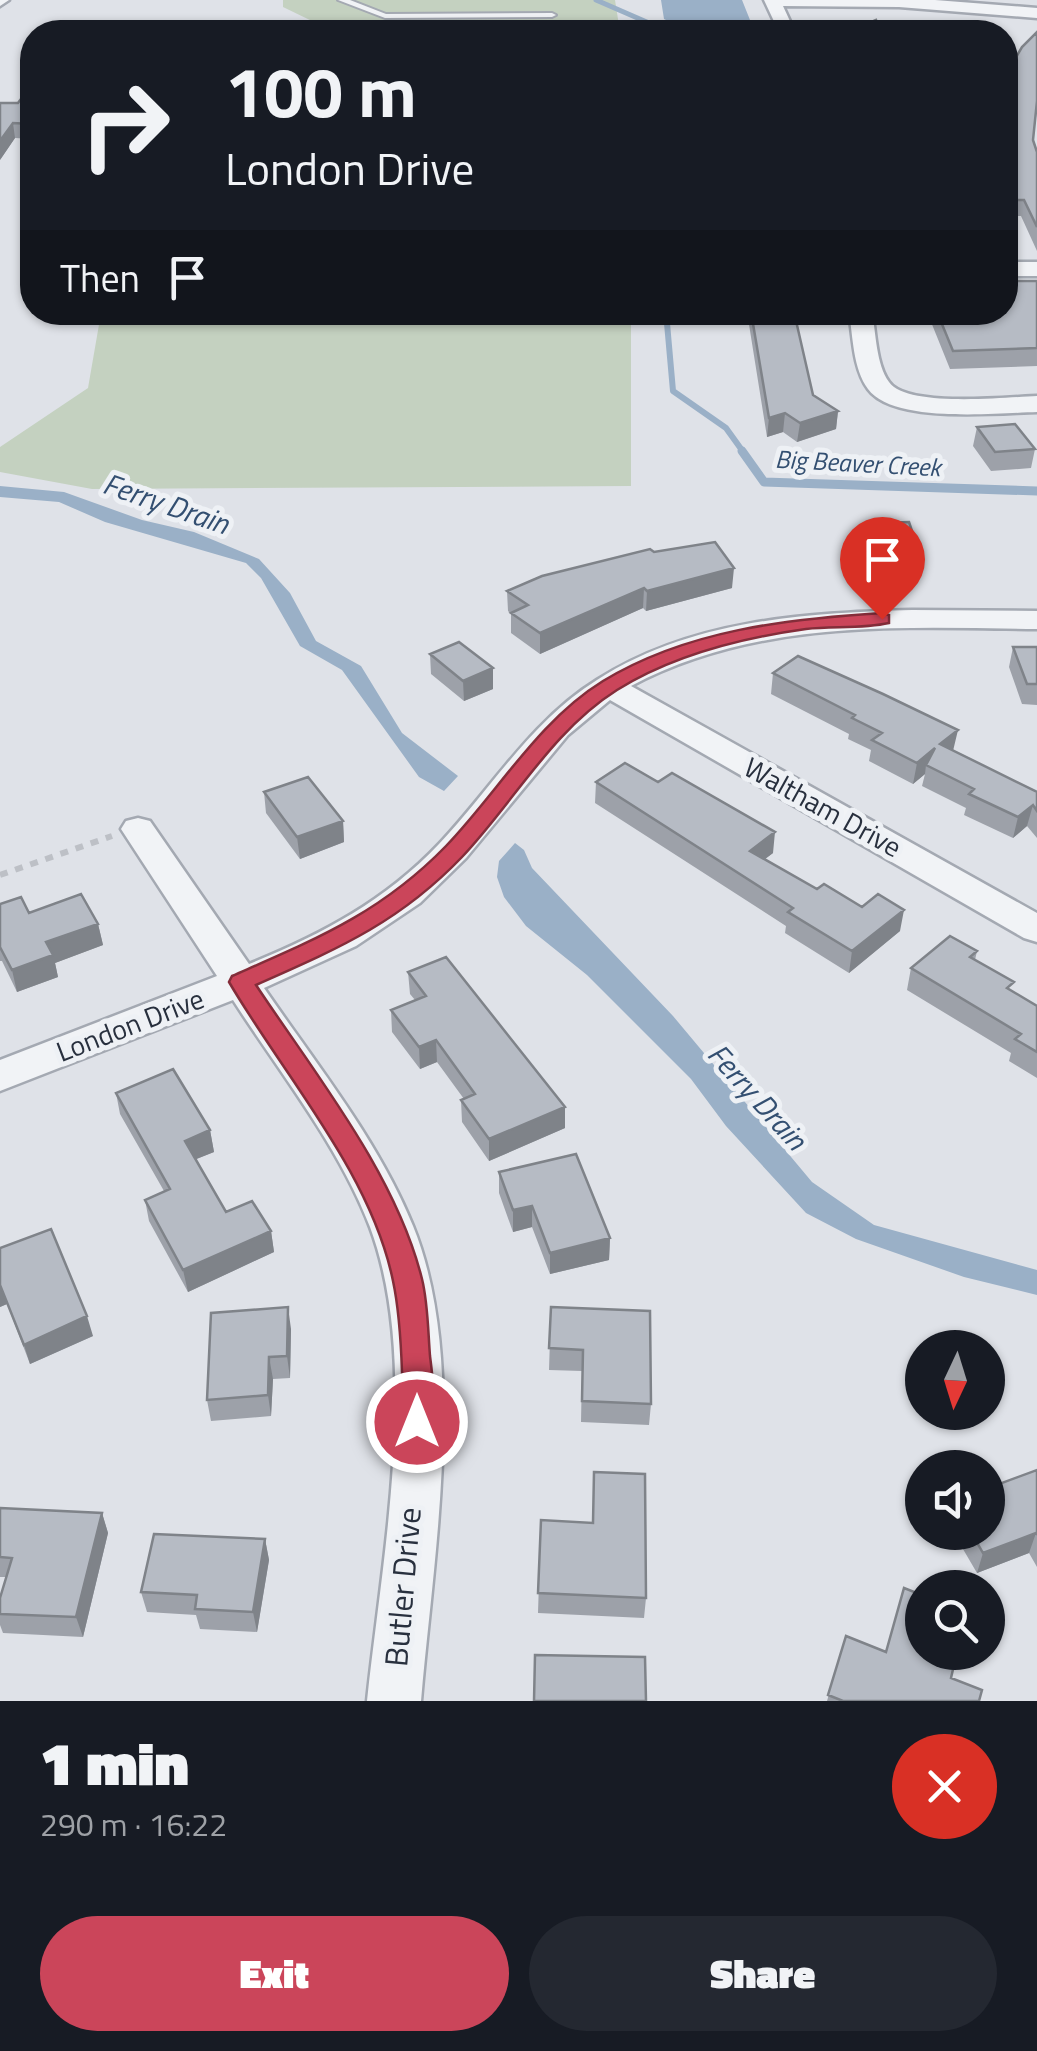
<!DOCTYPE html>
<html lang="en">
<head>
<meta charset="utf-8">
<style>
  body { margin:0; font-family:"Titillium Web",sans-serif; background:#242831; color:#f1f3f6; height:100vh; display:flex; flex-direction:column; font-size:38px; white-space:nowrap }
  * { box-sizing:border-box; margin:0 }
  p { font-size:32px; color:#9ea1a6 }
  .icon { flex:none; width:55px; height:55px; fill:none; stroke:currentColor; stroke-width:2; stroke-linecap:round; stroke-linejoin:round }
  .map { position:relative; height:1701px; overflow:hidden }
  .drawer { display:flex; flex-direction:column; background:#171b24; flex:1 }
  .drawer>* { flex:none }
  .hud { position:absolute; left:20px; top:20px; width:998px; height:305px; border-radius:40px; box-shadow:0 2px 8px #0004; background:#171b24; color:#f1f3f6; overflow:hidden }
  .needle { width:65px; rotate:184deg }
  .controls { position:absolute; left:905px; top:1330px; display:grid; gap:20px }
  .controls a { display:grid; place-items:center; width:100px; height:100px; border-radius:50%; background:#171b24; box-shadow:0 2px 8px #0004; font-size:50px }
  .pin { position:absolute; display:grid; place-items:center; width:85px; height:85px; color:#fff; margin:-102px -42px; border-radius:50% 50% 50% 0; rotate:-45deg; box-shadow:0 0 10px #0007 }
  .pin .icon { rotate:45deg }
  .me { position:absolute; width:110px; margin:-55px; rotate:0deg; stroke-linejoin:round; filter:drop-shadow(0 0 8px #0008) }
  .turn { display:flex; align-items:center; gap:35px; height:210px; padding:0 40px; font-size:45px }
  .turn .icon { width:130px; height:130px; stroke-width:2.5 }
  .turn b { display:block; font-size:70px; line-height:85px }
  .then { display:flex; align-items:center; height:95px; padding:0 40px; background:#0003; gap:20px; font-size:38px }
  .round { display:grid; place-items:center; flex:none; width:105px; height:105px; border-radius:52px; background:#242831 }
  .head { display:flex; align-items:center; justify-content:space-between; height:170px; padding:0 40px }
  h1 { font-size:60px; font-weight:800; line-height:75px }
  .primary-button { display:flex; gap:20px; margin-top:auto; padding:20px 40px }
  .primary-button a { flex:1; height:115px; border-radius:60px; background:#cb455a; color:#fff; font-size:40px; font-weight:800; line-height:115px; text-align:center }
  .primary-button a+a { background:#242831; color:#f1f3f6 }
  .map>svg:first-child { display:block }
</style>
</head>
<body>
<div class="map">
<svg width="1037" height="1701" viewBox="0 0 1037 1701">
  <rect width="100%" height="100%" fill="#dfe2e8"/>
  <path fill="#c4d1c0" d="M283,0h332l5,32h-333l27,-10 -31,-15z
    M101,313h530v173l-539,3 -92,-17v-25l88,-59z"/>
  <path fill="#9ab0c7" d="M661,0h81l8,20 -82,1 -4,-2z
    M0,486l64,6 78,28 52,12 65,27 31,34 26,48 45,25 41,67 56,43 -14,15 -25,-14 -77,-107 -42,-24 -39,-68 -15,-15 -141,-41 -46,-20 -59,-5z
    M515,843l9,7 8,18 141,148 139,166 62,43 163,45v25l-73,-18 -108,-38 -50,-26 -80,-87 -35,-47 -104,-104 -61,-49 -22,-29 -7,-20 2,-16z"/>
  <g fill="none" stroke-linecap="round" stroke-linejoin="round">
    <path stroke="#9ab0c7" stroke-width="5" d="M596,0l53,23v9"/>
    <path stroke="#9ab0c7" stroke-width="6" d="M666,312l7,79 53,37 18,25"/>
    <path stroke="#9ab0c7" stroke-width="9" d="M742,451l22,31 273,9"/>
    <defs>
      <path id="lane" d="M338,0h12l36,14 166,-1 4,2 -4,2 -167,1z"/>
      <path id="street" d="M0,0h9l-9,6z
        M764,0h171l102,8v10l-138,-11 -116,-1 12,26h-16z
        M1005,262h32v14h-32z
        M849,312h23c4,21 4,52 17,70 18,26 118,15 148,14v16c-39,1 -144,12 -169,-23 -15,-20 -15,-52 -19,-77z
        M912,610l125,1v18c-139,-2 -280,-10 -406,57l406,227v29l-13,-4 -414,-238 -42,35 -102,123 -46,45 -64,43 -92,42c52,76 114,152 149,238 55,135 20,332 8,475h-54c15,-143 54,-338 3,-474 -31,-81 -90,-154 -137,-227l-233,91v-31l217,-84 -96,-147 5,-8 12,-3 12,3 99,143c72,-29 136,-63 190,-120 52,-55 93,-124 158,-164 93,-60 207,-67 315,-70z"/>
    </defs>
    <use href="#lane" stroke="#a4a9b2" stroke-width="4"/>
    <use href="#street" stroke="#a4a9b2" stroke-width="5"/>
    <path stroke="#bdc0c6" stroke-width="6" stroke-dasharray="8 8" stroke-linecap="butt" d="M0,875l112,-39"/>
    <use href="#lane" fill="#f1f3f6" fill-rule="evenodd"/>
    <use href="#street" fill="#f1f3f6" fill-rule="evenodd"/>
  </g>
  <path fill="#9da1a9" d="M1037,32v78l-4,30 4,12v99l-16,-35h-9l-7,-16v-124z
    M32,84v55l-17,-1 -15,22 18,-57z
    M1037,281v85l-87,3 -23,-57h78z
    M747,312h47l19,83 25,16 -2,18 -39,13 -14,-10 -16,5z
    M977,427l58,22 -4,19 -40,3 -18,-25z
    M881,523l39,32 -3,20 -29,-2 -10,-31z
    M654,552l78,36 -86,23 -3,-3 -103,46 -29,-21v-19l-3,-3 -1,-20z
    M1013,647h24v58l-15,-1 -13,-37z
    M430,654l63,14v21l-29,12 -33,-27z
    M773,673l181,78 83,41v46l-10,-12 -14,12 -49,-23 2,-7 -44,-22 3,-12 -12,10 -44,-23 2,-11 -23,-11 1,-5 -78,-40z
    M596,782l177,71 -8,6 52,30 83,42 -51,42 -64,-40 1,-7 -191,-123z
    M264,792l79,29 1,21 -44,17 -34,-46z
    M0,904l29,9 69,11 5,21 -48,18 3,14 -41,15 -15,-31h-2z
    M977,951l-2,9 36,31 26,15v72l-28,-17 2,-8 -104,-63 4,-22z
    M408,972l157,135v21l-76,33 -27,-39 -1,-22 3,-1 -27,-37 -17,7 -28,-37 -1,-22 24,-10 -5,-6z
    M116,1093l94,37 4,22 -18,7 30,53 45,19 3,21 -86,40 -39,-71 -4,-21 19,-9 -44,-77z
    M499,1172l111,66 -1,22 -59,14 -18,-47 -19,5 -14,-39z
    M0,1248l93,88 -63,28 -23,-60 -7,3z
    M551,1307l100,97 -2,21 -68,-3 1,-51 -33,-1z
    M291,1329l-1,49 -17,1 -2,37 -60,5 -4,-21z
    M1037,1470v97l-8,-14 -52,20 -24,-41h35z
    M0,1508l102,5 6,20 -25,104 -80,-4 -3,-8v-27l6,-21h-6z
    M541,1520l52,3 53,75 -2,20 -106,-5z
    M265,1539l4,21 -12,72 -57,-3 -4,-14 -49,-3 -6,-20z
    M846,1636l105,42 28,23h-152z"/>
  <path fill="#7f8389" d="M13,123l2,15 -15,22v-19z
    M838,411l-2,18 -39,13 3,-19z
    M785,413l-2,19 -16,5 2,-19z
    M734,568l-2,20 -86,23 1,-20z
    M644,588l-1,20 -103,46v-21z
    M493,668v21l-29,12 -1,-20z
    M958,730l-5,21 -13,-7z
    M935,748l-9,17 -1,9 -12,10 4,-21z
    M1033,805l-6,21 -14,12 5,-21z
    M343,821l1,21 -44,17 -3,-22z
    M775,832l-2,21 -25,19 2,-21z
    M904,910l-4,21 -51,42 3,-22z
    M98,924l5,21 -48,18 3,14 -41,15 -5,-22 34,-28z
    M436,1040l1,22 -17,7 -1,-22z
    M565,1107v21l-76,33v-22z
    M210,1130l4,22 -25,10 -4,-21z
    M532,1206v21l-19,5v-22z
    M271,1231l3,21 -86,40 -5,-22z
    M610,1238l-1,22 -59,14v-21z
    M1,1284l6,20 -7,3v-22z
    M288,1307l3,22 -1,49 -3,-22z
    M87,1316l6,20 -63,28 -6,-19z
    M269,1357l4,22 -2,37 -3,-21z
    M102,1513l6,20 -25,104 -7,-20z
    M1036,1533l-7,20 -52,20 6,-20z
    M265,1539l4,21 -12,72 -4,-20z"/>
  <path fill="#b6bbc4" stroke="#7f8389" stroke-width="2.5" d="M876,20l4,12h-32z
    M1037,32v69l-4,39 4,12v75l-13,-27h-9l-10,-27v-97l17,-29z
    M32,84v40l-19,-1 -13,18v-38h18z
    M1005,281h32v67l-84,3 -16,-39h68z
    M751,312h43l19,83 25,16 -38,12 -15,-10 -16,5z
    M1015,424l20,25 -40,3 -18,-25z
    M909,522l11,33 -28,-1 -11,-31z
    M715,542l19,26 -87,23 -3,-3 -104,45 -29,-20 17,-8 -21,-14 35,-15 108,-27 4,3z
    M459,642l34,26 -30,13 -33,-27z
    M1013,647h24v37h-10z
    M798,656l85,38 75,36 -18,14 97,48v19l-4,-6 -15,12 -49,-23 5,-5 -48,-24 9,-17 -18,15 -45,-23 10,-7 -30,-15 3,-3 -82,-42z
    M625,763l33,19 14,-9 103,59 -25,19 67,38 7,-5 38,23 16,-13 26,16 -52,41 -64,-39 5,-4 -197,-126z
    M308,777l35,44 -46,16 -33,-45z
    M81,894l17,30 -52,18 7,13 -41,15 -12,-23v-43l21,-7 8,16z
    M950,936l27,15 -7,6 44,25 -7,6 30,18v46l-22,-13 6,-5 -110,-66z
    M446,957l119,150 -76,32 -28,-39 14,-6 -39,-54 -17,7 -28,-37 35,-14 -18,-24z
    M173,1069l37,61 -25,11 41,71 26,-11 19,30 -88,39 -38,-70 25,-11 -54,-96z
    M576,1154l34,84 -60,15 -18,-47 -19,4 -14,-38z
    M51,1229l36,87 -63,29 -24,-60v-37z
    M288,1307l-1,49 -18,1 -1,38 -61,5 4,-87z
    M551,1307l99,4 1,93 -69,-3 1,-51 -34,-2z
    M1037,1470v64l-1,-1 -53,20 -12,-21h17v-44z
    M594,1472l51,2 1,124 -108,-5 3,-73 52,3z
    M0,1508l102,5 -26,104 -76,-3v-16l12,-40 -12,-1z
    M154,1534l111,5 -12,73 -58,-3 2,-14 -56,-3z
    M904,1588l18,7v57h35l-6,26 31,12 -3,11h-136l-15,-6 18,-59 40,16z
    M535,1655l110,2 1,44h-112z"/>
  <path fill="#cb455a" stroke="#842d3a" stroke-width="2.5" d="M882,613l7,2v8c-27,6 -56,3 -83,6 -65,9 -133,26 -189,61 -65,41 -103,112 -155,167 -63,66 -125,92 -206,128 59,89 140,189 166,294 6,24 6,52 8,77 3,23 7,55 -2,76l-11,4 -11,-4c-9,-18 -3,-40 -4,-60 -1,-29 -3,-63 -9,-91 -22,-108 -109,-205 -164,-299l3,-6c84,-37 149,-63 214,-130 52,-54 92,-125 157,-165 84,-51 184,-62 279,-68z"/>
  <g text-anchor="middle" stroke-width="10" stroke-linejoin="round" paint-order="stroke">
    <g font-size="25" font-style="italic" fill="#334f71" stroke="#eef1f5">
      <text transform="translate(858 463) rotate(3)" y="9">Big Beaver Creek</text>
    </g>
    <g font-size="28" fill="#28303e" stroke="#eef1f5">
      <text transform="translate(823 807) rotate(29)" y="10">Waltham Drive</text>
      <text transform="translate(130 1025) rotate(-21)" y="10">London Drive</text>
    </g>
    <g font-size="30" font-style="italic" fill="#334f71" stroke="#eef1f5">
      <text transform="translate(166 504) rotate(19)" y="10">Ferry Drain</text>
      <text transform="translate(757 1097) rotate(48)" y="10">Ferry Drain</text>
    </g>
    <g font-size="32" fill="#28303e" stroke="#eef1f5">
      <text transform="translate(403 1587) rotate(-85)" y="11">Butler Drive</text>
    </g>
  </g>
</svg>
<div class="controls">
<a><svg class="needle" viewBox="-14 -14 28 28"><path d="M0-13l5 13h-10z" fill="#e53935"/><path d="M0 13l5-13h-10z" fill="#9ea1a6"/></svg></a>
<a><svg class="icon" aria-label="sound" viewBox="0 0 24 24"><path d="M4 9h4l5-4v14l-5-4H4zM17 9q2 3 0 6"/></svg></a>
<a><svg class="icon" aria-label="search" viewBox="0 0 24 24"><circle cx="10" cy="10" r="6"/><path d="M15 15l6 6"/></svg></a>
</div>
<div class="pin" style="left:882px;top:619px;background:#d93025"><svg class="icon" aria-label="arrive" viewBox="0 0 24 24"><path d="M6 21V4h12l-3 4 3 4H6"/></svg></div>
<svg class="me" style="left:417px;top:1422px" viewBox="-20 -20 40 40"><circle r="17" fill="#cb455a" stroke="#fff" stroke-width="3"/><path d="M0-11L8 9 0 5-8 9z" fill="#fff"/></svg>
<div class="hud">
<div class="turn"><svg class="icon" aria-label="right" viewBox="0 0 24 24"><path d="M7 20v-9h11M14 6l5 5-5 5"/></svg><div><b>100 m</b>London Drive</div></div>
<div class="then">Then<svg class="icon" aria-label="arrive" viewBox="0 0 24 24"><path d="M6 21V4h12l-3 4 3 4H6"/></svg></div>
</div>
</div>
<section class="drawer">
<div class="head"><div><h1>1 min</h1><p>290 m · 16:22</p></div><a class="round" style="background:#d93025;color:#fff"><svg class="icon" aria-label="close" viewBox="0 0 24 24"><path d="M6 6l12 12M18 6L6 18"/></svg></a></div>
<div class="primary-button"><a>Exit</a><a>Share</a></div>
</section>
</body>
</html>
